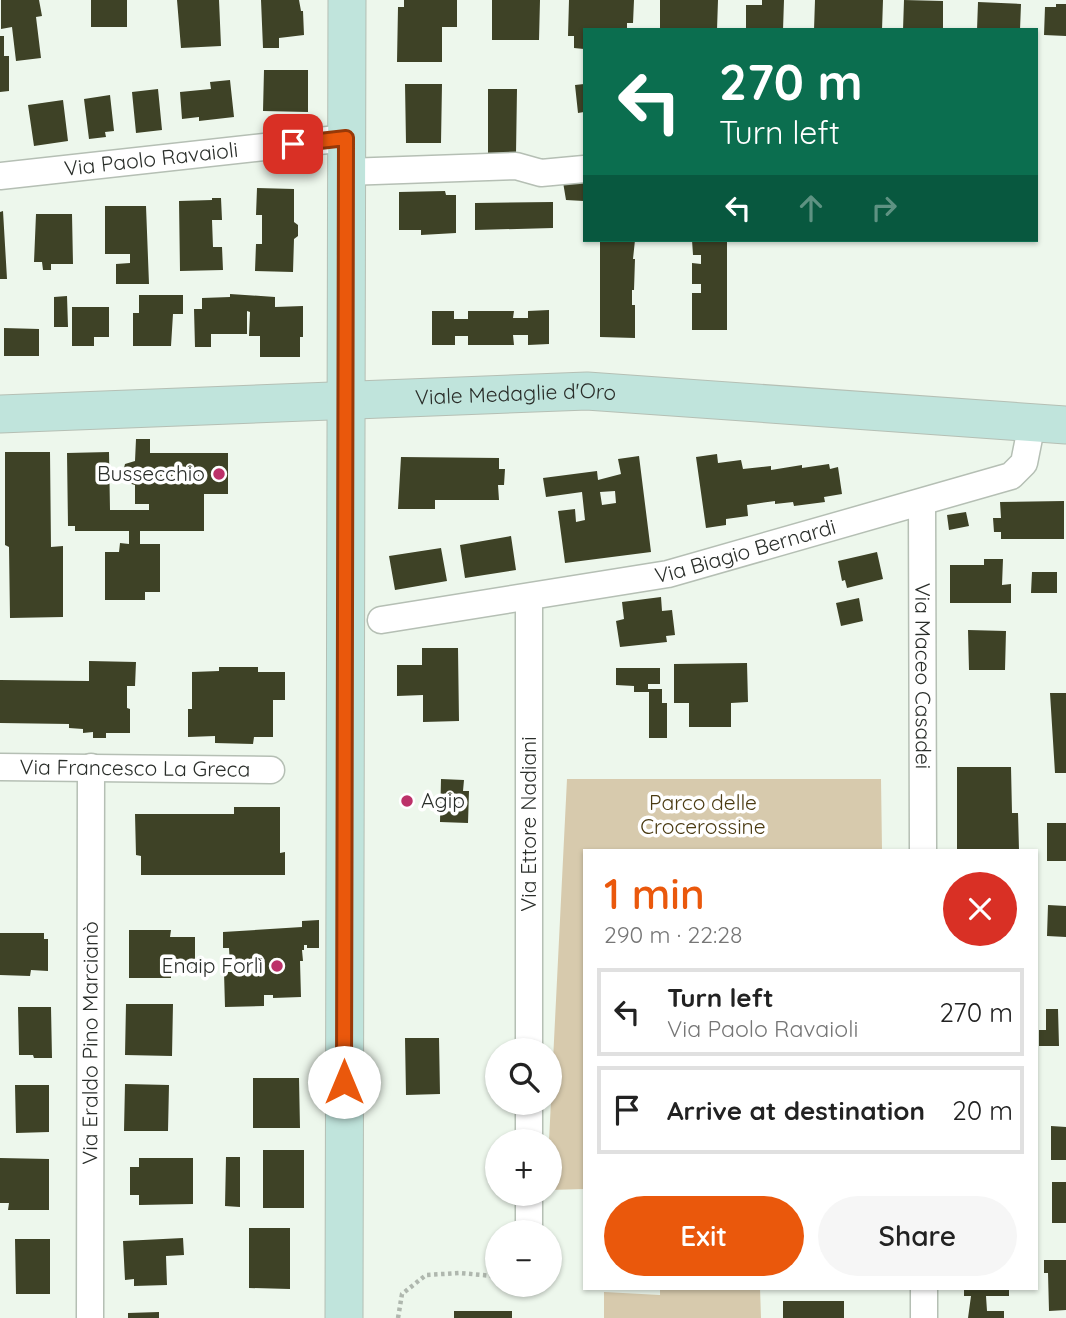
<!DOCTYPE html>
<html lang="en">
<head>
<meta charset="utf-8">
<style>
  body { margin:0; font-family:Quicksand,sans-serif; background:#f6f6f6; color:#222; height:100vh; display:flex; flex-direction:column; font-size:26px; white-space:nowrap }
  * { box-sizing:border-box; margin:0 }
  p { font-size:23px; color:#767676 }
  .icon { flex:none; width:38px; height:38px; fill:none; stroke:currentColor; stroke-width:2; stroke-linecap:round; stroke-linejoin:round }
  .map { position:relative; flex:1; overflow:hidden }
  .panel { position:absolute; left:583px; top:849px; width:455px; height:441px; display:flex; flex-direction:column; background:#fff; border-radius:0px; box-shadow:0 2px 5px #0004 }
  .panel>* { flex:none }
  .guide { position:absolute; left:583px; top:28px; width:455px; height:214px; border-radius:0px; box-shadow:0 2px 5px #0004; background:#0b6e4f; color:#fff; overflow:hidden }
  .fabs { position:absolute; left:485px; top:1038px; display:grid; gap:14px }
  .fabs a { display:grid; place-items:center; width:77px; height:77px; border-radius:50%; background:#fff; box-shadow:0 2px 5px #0004; font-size:35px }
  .pin { position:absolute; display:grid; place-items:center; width:60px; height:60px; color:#fff; margin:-30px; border-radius:14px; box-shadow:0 4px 10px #0006 }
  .me { position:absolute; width:77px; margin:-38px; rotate:0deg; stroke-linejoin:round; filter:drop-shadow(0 0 5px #0008) }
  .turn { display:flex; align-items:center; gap:24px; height:147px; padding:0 21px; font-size:32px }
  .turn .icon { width:91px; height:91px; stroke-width:2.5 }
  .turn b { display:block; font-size:49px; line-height:60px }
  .lanes { display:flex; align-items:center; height:66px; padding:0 21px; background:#0003; justify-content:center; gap:35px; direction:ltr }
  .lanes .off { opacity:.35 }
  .round { display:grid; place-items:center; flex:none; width:74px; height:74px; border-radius:37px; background:#f6f6f6 }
  .overview { display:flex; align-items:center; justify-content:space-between; height:119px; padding:0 21px }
  h1 { font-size:42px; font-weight:600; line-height:52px; color:#ea580c }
  .primary-button { display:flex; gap:14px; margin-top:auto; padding:14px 21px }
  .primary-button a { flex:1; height:80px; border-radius:42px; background:#ea580c; color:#fff; font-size:28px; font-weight:600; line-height:80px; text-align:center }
  .primary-button a+a { background:#f6f6f6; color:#222 }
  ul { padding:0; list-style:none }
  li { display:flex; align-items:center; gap:21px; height:88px; margin:0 14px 10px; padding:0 7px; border:4px solid #e0e0e0; border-radius:0px }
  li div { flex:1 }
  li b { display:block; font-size:26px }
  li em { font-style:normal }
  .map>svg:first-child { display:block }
</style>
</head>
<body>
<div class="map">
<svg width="1066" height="1318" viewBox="0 0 1066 1318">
  <rect width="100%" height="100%" fill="#edf7ec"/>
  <path fill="#d7caad" d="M567,779h314l1,71h-298v339l-34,1 -1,-49z
    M660,1288h100l1,30h-157v-26l56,3z"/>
  <path fill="#3e4226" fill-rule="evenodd" d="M1,0h38l3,16 -6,1 5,41 -25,3 -4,-34 -11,2z
    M91,0h36v27h-36z
    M177,0h42l2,46 -40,2z
    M261,0h38l2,11h2l1,24 -25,3v10h-16z
    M404,0h53v27h-15v35h-45l1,-55h6z
    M492,0h48l-1,40h-47z
    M569,0h65l-1,23h-6v7h-43v19l-10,-1v-12h-6z
    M660,0h58l-1,30h-57z
    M762,0h22l-1,30h-37v-25h16z
    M815,0h68l-1,30h-68z
    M904,0l39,1v29h-40z
    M978,2l43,2 -1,26h-43z
    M1056,4h10v32l-22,-1 1,-28h11z
    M0,36h4v20h5v35l-9,1z
    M264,70h44v42l-45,-1z
    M230,80l4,37 -35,4v-4l-17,2 -2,-27 31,-3 -1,-7z
    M405,84h37l-1,59h-35z
    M584,84v28l-6,1 -3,-28z
    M158,89l4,41 -26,3 -4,-41z
    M488,89h29l-1,65h-28z
    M110,95l4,36 -9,1 1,5 -17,2 -5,-40z
    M63,100l5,41 -34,5 -6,-41z
    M584,178v23l-18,-1 -3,-18z
    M257,188l37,1v33l4,3v11l-4,3 -1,33 -38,-1 1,-27h6v-29h-6z
    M445,191l1,4h10v38l-35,2v-5h-22v-38z
    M212,198h9l1,22h-10l1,27h9l1,23 -43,1 -1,-70 33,-1z
    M553,202v26l-78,2v-27z
    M105,206h41l3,78h-33v-20l14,-1v-9h-25z
    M3,211l4,68h-7v-67z
    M36,214h36l1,50h-22v6h-8l-1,-8h-8z
    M600,240h35l-2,19h2l-1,31h-2v15h3v33l-35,-1z
    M692,240h35v90h-35v-37h9v-9h-9v-21l9,1v-9h-8z
    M230,294l45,3v10l28,-1v31h-3v20h-40v-21h-11l1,-24 -3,-1v23h-36v13h-16l-1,-38h8v-11l28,-1z
    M139,295h44v19h-10l-2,32h-38v-33h6z
    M67,296l1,31h-14v-30z
    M72,307h37v30h-15v9h-22z
    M549,310v34l-21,1v-10h-15l1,10h-46v-9h-13v9h-23v-34h22v8h14v-8h46l-1,7h15v-7z
    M4,328l35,1v27h-35z
    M136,439h14v14h78v41h-24v37h-64v13h20v48h-15v8h-40v-48h14l1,-9 9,1v-13h-54v-5h-7l-1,-73 42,-1 1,58h39v-6h-14v-19l-10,-3 -3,-6 3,-12 10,-3z
    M5,452h45l1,95 12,-1v71l-53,1 -1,-71 -4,-2z
    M717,454l1,9 23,-3 2,9 28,-3v4l31,-5v3l27,-4 1,5 8,-2 4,27 -18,3 1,5 -31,4 -1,-4 -18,2v-3l-28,4 1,11 -22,3v6l-20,3 -10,-71z
    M639,456l12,96 -86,11 -7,-52 17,-2 1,13 9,-2 -3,-28 -36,5 -3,-19 54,-7 1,9 23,-6 -3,-15zM615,491l1,12 -14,2 -2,-13z
    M401,457l98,1v11h6l-1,16h-6l1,15h-64v9h-37z
    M1064,501v38h-63v-7h-7l-1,-14h8l-1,-16z
    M966,512l3,14 -20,4 -2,-15z
    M511,536l5,34 -51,8 -5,-33z
    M441,548l6,33 -52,9 -6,-34z
    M877,552l6,27 -36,9 -2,-8 -3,1 -4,-20z
    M984,559h19l-1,26 9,-1v19h-61v-38h34z
    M1032,572h25v21h-26z
    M661,597l1,14 10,-1 3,25 -9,1 1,6 -47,5 -4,-26 8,-2 -2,-17z
    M859,598l4,23 -22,5 -5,-23z
    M968,630l38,1 -1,39h-36z
    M422,648h36l1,73 -36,1v-27l-26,1v-31h25z
    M89,661l47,1 -1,24h-8v22l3,1v24h-24v5h-13v-6l-10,1v-4l-14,-1v-4l-69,-1v-43l89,1z
    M747,663l1,39 -17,1v24h-42v-24h-15v-39z
    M219,667h39v5h27v28h-12v37h-19l-1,7 -38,-1v-7l-27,1v-28h4v-37l27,-1z
    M616,668h44v16h-12v5h14v14h5v35h-18v-46h-15v-6l-18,-1z
    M1050,693h16v80h-11z
    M957,767h54l1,46h6l1,37h-62z
    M441,779l23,1 -1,11h6l-1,32 -28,-1z
    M234,807h46v46l5,-1v23h-144v-19l-5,-1 -1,-41h99z
    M1047,823h19v38h-19z
    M1048,905l18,1v31l-19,-1z
    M319,920v28h-12v-3h-3v5h-2l1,11h-3l1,36 -28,1v-3h-9v11l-39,1 -1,-35h16v-7h-10l-1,-17h-6v-16l79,-5v-6z
    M129,930h42l-1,7h25v34h-24v7h-42z
    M0,933h44v6h4v32l-17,-1 -1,6 -30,-1z
    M126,1004h47l-1,52 -47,-1z
    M18,1007h33l1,51h-18l-1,-3h-14z
    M1046,1009h12l1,37h-20v-16h7z
    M405,1038h34l1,56 -34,1z
    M253,1078h46l1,50h-47z
    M125,1084l44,1 -1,46h-44z
    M15,1085h34v47l-33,1z
    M1051,1126l15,1v33h-15z
    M263,1150h41v58h-41z
    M226,1157h14v50l-15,-1z
    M0,1158l49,1v51h-41l1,-7h-9z
    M139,1158h54v46l-54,1v-10h-9v-28h9z
    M1052,1182h14v41h-14z
    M249,1228h41v61l-41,-1z
    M183,1238l1,17 -18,1 1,29 -33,1v-7l-9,1 -2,-39z
    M15,1239h35v55h-34z
    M1044,1260h22v50l-17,1 -1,-38h-4z
    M964,1288h45v8h-23l1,15h17v7h-36l3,-22h-7z
    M783,1301h61v17h-61z
    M454,1311h58v7h-58z
    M159,1312v6h-31v-5z"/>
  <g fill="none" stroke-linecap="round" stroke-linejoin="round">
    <defs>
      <g id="street">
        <path d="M346,172l170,-6 25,7 43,-4"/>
        <path id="s1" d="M0,176l346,-38"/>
        <path id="s2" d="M922,503l1,347"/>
        <path id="s3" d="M381,620l287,-46 343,-98 13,-13 8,-40"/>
        <path id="s4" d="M0,767l271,3"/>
        <path d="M529,1050v-453"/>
        <path d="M529,1141v-39"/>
        <path d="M529,1232v-38"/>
        <path d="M924,1288v30"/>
        <path id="s5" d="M90,1318l1,-551"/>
      </g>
      <g id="secondary">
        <path id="s6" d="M0,414l587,-23 479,34"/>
        <path d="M344,1318l3,-1318"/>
      </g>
    </defs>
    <use href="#street" stroke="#b5bfb4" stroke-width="29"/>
    <use href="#secondary" stroke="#b5bfb4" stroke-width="39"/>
    <path stroke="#afb7ae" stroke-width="4.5" stroke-dasharray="3.5 3.5" stroke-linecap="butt" d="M398,1318l4,-24 24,-19 34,-2 33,3"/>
    <use href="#street" stroke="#fff" stroke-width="26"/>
    <use href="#secondary" stroke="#c0e4dc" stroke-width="37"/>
  </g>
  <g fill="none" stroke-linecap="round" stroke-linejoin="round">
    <defs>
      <path id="route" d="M293,144l53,-6 -2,944"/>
    </defs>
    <use href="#route" stroke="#983908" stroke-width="18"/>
    <use href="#route" stroke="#ea580c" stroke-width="12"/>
  </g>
  <g fill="#bc3169" stroke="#fff" stroke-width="2.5">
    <circle cx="219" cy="474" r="7"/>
    <circle cx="407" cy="801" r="7"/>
    <circle cx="277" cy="966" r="7"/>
  </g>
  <g text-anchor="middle" stroke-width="7" stroke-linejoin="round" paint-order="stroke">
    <g font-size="21" fill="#2a2e2a" stroke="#fff">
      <text dy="7" stroke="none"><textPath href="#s1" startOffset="152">Via Paolo Ravaioli</textPath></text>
      <text dy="7" stroke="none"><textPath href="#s6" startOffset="516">Viale Medaglie d'Oro</textPath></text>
      <text dy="7" stroke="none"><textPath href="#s3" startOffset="371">Via Biagio Bernardi</textPath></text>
      <text dy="7" stroke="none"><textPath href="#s2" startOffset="173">Via Maceo Casadei</textPath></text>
      <text dy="7" stroke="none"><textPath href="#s4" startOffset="135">Via Francesco La Greca</textPath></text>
      <text transform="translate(529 824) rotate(-90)" y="7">Via Ettore Nadiani</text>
      <text dy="7" stroke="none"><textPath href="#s5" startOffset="275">Via Eraldo Pino Marcianò</textPath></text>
    </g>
    <g font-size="21" fill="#2a2e2a" stroke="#fff" text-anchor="end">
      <text x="205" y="481">Bussecchio</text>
      <text x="421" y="808" text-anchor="start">Agip</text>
      <text x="263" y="973">Enaip Forlì</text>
    </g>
    <g font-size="21" fill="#4b3b12" stroke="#fff">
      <text x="703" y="810">Parco delle<tspan x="703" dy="24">Crocerossine</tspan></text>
    </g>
  </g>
</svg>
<div class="fabs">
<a><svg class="icon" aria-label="search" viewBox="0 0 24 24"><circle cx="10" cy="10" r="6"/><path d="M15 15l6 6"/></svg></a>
<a>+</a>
<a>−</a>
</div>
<div class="pin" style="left:293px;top:144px;background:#d93025"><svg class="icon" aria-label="arrive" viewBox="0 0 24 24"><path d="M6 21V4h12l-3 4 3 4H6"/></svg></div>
<svg class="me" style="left:344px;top:1082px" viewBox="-20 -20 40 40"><circle r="19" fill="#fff"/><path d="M0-13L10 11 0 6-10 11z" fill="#ea580c"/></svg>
<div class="guide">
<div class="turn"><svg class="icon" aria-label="left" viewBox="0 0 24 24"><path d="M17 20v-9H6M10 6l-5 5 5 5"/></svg><div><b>270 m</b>Turn left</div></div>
<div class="lanes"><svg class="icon" aria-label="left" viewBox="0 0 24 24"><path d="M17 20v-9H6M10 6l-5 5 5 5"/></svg><svg class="icon off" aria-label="ahead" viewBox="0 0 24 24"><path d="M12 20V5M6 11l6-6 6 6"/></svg><svg class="icon off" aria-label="right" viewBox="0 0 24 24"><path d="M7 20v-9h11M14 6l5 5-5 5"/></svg></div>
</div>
<section class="panel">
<div class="overview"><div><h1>1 min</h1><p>290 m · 22:28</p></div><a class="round" style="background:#d93025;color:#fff"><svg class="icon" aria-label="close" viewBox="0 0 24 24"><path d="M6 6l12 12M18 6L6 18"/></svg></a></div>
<ul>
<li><svg class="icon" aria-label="left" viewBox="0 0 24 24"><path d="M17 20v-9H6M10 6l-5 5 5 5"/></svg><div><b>Turn left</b><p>Via Paolo Ravaioli</p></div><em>270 m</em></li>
<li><svg class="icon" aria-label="arrive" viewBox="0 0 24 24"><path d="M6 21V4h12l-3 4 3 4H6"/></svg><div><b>Arrive at destination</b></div><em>20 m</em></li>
</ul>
<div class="primary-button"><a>Exit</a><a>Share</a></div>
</section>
</div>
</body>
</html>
